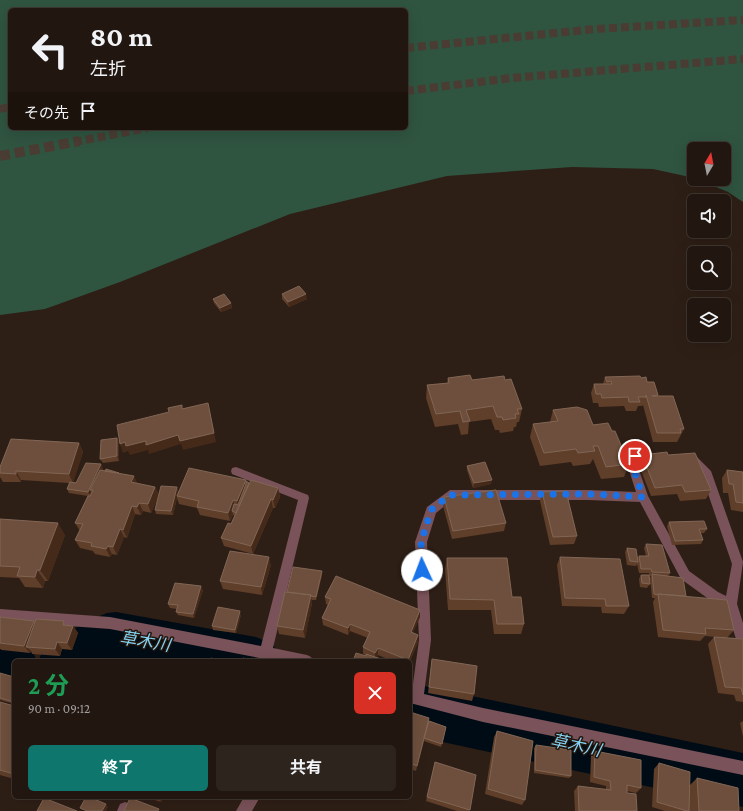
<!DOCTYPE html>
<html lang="ja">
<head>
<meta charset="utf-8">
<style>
  body { margin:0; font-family:"Crimson Pro","Noto Sans JP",serif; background:#2e241e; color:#f1f3f6; height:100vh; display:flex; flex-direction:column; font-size:15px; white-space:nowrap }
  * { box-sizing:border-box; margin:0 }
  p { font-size:13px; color:#a29f9f }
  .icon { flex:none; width:22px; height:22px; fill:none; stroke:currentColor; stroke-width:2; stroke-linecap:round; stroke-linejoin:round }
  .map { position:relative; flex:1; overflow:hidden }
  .side { position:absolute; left:12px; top:659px; width:400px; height:140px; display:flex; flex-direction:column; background:#221710; border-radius:6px; box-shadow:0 4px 16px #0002,0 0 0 1px #3f3630 }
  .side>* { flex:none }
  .hud { position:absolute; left:8px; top:8px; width:400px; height:122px; border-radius:6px; box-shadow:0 4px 16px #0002,0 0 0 1px #3f3630; background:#221710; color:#f1f3f6; overflow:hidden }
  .needle { width:26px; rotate:10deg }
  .buttons { position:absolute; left:687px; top:142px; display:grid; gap:8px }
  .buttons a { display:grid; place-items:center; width:44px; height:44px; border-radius:6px; background:#221710; box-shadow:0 4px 16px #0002,0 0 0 1px #3f3630; font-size:20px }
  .pin { position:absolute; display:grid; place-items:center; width:34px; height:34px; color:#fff; margin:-17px; border:2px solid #fff; border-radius:50%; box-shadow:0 1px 4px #0007 }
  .me { position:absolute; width:44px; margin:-22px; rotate:358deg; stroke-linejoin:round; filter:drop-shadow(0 0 3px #0008) }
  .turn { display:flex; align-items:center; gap:14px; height:84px; padding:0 16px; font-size:18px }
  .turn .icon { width:52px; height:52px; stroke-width:2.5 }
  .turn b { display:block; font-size:28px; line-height:34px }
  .then { display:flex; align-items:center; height:38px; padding:0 16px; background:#0003; gap:8px; font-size:15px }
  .round { display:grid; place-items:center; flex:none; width:42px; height:42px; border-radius:6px; background:#2e241e }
  .head { display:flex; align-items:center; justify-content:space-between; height:68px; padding:0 16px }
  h1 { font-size:24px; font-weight:700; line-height:30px; color:#1e9e55 }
  .cta { display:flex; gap:8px; margin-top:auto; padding:8px 16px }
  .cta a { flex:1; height:46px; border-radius:6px; background:#0f766e; color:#fff; font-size:16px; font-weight:700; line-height:46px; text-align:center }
  .cta a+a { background:#2e241e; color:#f1f3f6 }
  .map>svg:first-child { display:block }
</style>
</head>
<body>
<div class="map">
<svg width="743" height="811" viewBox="0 0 743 811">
  <rect width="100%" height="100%" fill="#2e1f16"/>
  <path fill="#2f5440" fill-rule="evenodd" d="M0,0h743v202l-15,-10 -31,-13h27v-30h-30v29l-41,-9 -81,-2 -125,9 -157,38 -170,68 -75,27 -45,6zM10,10h396v118h-396z"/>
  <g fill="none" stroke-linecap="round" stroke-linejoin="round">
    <path fill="#000c15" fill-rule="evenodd" d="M116,612l140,25 17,7 8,17h-150l-15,-3 -7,3h-71l8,-17 44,-24 17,-7z
      M0,633l31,15 6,13h-23v28l-14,-5z
      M410,683l333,70v54l-333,-72z"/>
    <path stroke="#4a3c33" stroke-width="8" stroke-dasharray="8 4" stroke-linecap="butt" d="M406,48l189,-19 148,-9
      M406,91l105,-13 232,-19
      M0,109l10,-2
      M74,142l74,-14"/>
    <path stroke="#4a3c33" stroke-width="10" stroke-dasharray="10 5" stroke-linecap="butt" d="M0,156l79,-15"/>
    <path fill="#7a5259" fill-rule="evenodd" d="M635,452l24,2 1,3 -1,3h-20l-2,4 11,32 41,75 29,21 8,4 6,-32 -30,-88 -14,-16 1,-3 4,-1 4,1 14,14 32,91 -6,42 6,19v25l-4,-2 -2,-4 -11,-34 -16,-8 -29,-21 -41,-77 -52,-2h-136l-16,13 -9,29 4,98 -7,54 59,14 260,53v14l-260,-53 -73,-19v-12h2l7,-51 -4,-98 12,-35 23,-17h138l48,2 -9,-28 4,-11z
      M236,467l72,28 1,3 -36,150 34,7 4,2 2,4h-38l-165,-32 -110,-8v-12l110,8 151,29 37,-146 -66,-26 -1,-3 1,-3z
      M244,797h16l-8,14h-16z
      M125,802l5,2 1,7h-14l3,-7z"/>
  </g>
  <path fill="#5f3e2a" d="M282,294l25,5 -18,8 -7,-8z
    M213,299l18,4 1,5 -11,4 -7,-9z
    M605,377l36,1 6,4 11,13 -1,1 27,33 -7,13h-24l-10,-37 -1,1h-4l-2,5h-10l-2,-5 -25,1 -1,-4h-5l-2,-10 3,-9h9z
    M448,378l24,2h33l17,29 -3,13h-2l-1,5h-2l-1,4 -13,2 -1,-3h-4l-4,-11 -22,3 -1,12 -7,1 -3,-11 -23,3 -9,-29 1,-13 20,-2z
    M553,410l59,21 17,33 -5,13 -23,2 -8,-20 -3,5 -17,2 -2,-4 -31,4 -10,-29 3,-13 17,-2z
    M117,438l2,4v19l-16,2 -3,-4z
    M79,443l4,9 -10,30 3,1 25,-19 2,5 -1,1 35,14 18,3 4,8 -8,18 -8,-2 -2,4 -6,-1 -8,24 -3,-1 -7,18 -5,-1 -2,3 -15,-3 -2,-3 -13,-3 -5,-8 5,-9 -5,-8 13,-27 -19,-3 -2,-4 2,-6 -48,-3v2h-18l-3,-5v-10z
    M642,455h26l43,35 -5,9 -26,2 -3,-7 -26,2 -13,-33z
    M467,466l24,18 -18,4 -6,-18z
    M727,470l16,2v40l-12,-2 -3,-17h-5l-1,-15z
    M246,481l3,2 29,5 2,9 -5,11h-2l-20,46 -29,-8 -3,-8 10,-14 4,-8 -2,-1 -3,6 -30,-6 -3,-7 -18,-4 -2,-6 -4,17 -17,-1 -1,-4 24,-19z
    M542,492l35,44 -3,8 -24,1 -10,-44z
    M444,497l62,26 -2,8 -52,8 -9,-33z
    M0,519l65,16 -17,46h-3l-2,7 -18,-1 -6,-9 -19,-1z
    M669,522l38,7 -3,4h-3l2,7 -2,4 -29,1 -5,-19z
    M646,544l24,29 -2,3 18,20 48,34 -7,8 -22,-2 -5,5 -42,-4 -5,-35 2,-4h-3l-2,-20 1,-2h-2v-3h-10l-2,-9 -1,2 -9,-1 -2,-13 2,-4 11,10 1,-2h7l-2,-8z
    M560,557l69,49 -5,8 -22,-1 -1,-6 -39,-1 -5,-41z
    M447,558l65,39 12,27 -3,10h-27l-3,-24h-43l-3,-41z
    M271,565l-9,30 -39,-6 -3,-8z
    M322,571v4l-6,25h-5l1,3 -7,35 -26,-4 -2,-8z
    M641,575l9,9 -3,4 -7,-1 -1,-8z
    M203,590l-9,28 -16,-3 -2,-3 1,-3 -7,-1 -2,-4z
    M325,597l95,20 -7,15 5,10 -8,19h-17l-15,-6 -2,3 -10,-2v-1l-3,-1v-7l5,-9 -18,-7 -2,4 -25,-10 -1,-7 6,-13 -2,-1z
    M241,615l-5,18 -23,-3 -1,-4z
    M0,617l34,4 1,2 38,3 5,7 -6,17 -10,-1 -2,7 -28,-2 -1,-3 -1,2 -28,-3 -2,-1z
    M714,637l29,2v63l-7,-1 -2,-6 -16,-2 -10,-49z
    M432,659l42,35 -2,7 -44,-8z
    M0,673l14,4v27l-14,-4z
    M0,703l14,3v73l-14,-4z
    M410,712l19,9 17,6 -5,20 -17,-6 -8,30 -6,-2z
    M743,721v16l-3,-14z
    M497,731l28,69 -3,5 -37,-11 9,-57z
    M536,745l35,31 -2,2 -35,-5v-25z
    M595,751l46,37 -5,5 -9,-2v2l10,18h-62l-1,-20 4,-5 28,4v-4l-16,-4 1,-26z
    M435,762l35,48 -1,1h-12l-31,-10z
    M659,763l31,22 7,-7 42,33h-74l-13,-4 2,-38z
    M146,797h17l-2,5z"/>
  <path fill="#452a1a" d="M306,294l1,5 -18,8 -1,-5z
    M231,303l1,5 -11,4 -1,-4z
    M210,412l6,30 -33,8 -2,-6 -32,10 -1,-4 -18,5 -2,-4 -5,2 -3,-9 5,-2 21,-1 32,-6z
    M117,438l2,4v19l-2,-5z
    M79,443l4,9 -10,31 -4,-9z
    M101,464l2,5 -10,21h-3l2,3 -1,3 -3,-4z
    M16,471l5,9v2l-5,-8z
    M134,476l4,8 -7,-2z
    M246,480l1,8 -8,21 -2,-8z
    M492,480l-1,4 -18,4 1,-5z
    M155,487l4,8 -8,18 -3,-9z
    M177,487l2,5 -2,4v2l-4,17 -2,-4z
    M278,488l2,9 -5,11 -2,-8z
    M271,499l2,9 -20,46 -2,-8z
    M233,500l2,9 -3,2 1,4 -3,6 -2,-8z
    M139,503l4,8 -2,4 -4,-8z
    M132,506l3,8 -8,24 -4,-8z
    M58,523l7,12 -17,46 -8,-11z
    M120,529l4,8 -7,18 -4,-8z
    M108,546l4,8 -2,3 -4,-8z
    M269,557l2,8 -9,30 -1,-8z
    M37,570l8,11 -2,7 -8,-11z
    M322,571v4l-6,25v-3z
    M201,586l2,4 -9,28 -1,-4z
    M311,595l1,8 -7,35 -2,-8z
    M420,610v7l-10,22 1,-7z
    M240,611l1,4 -5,18 -1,-3z
    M34,621l5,7 -13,19 5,4 -1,2 -6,-7z
    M350,624v7l-2,4v-7z
    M73,626l5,7 -6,17 -5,-7z
    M418,635v7l-8,19h-2z
    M57,642l5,7 -2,7 -5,-7z
    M378,648v7l-3,5v-7z
    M429,718l-1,6 -12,47 1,-5z
    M157,797h6l-2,5z
    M106,804l2,3 -2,4h-4z"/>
  <path fill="#6e4f3d" stroke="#816655" d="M299,286l7,8 -18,8 -6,-8z
    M224,294l7,9 -11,5 -7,-9z
    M470,375l2,5 32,-4 1,4 6,-1 11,30h-5l2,5h-4l1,4 -13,2 -1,-3h-5l-4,-11 -27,4 4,11 -7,1 -3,-11 -24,3 -9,-29 22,-2 -1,-5z
    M640,376l1,2 5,-1 1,5h7l4,13 -6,1h21l11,33h-4l1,4h-24l-11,-38v2h-8l2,5h-11l-1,-5 -26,1 -1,-4h-5l-2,-10h18l-1,-3 -4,1 -2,-5z
    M208,403l6,30 -34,8 -2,-6 -32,10v-4l-20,5 -1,-4 -5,2 -3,-19 52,-13 -1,-4 14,-3v4z
    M577,407l10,3 6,15 15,-2 4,8h3l14,33 -23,3 -8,-21h-5l2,5 -17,2 -2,-4 -32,4 -11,-29 25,-3 -5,-11z
    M117,438v18l-17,3 1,-19z
    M11,439l68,4 -10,31 -53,-3v3l-16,-1v-6z
    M667,452l1,3 27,-2 16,37 -26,2 -3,-7 -27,3 -13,-33z
    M485,462l7,18 -18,3 -7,-17z
    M86,463l15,1 -13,28 -21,-3 3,-7 6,1z
    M189,468l57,12 -9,21 -4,-1 -5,13 -31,-6 2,-6 -22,-5z
    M106,469l13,4 -14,-2z
    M100,470l34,6 -3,6 24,5 -7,17 -9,-1 -2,4 -5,-1 -9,24 -3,-1 -7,18 -5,-1 -2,3 -15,-3 1,-3 -17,-3 8,-16 -8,-1 13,-27h2l3,-6h-3z
    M727,470l16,2v31l-7,-1 -3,-18h-4z
    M251,480l27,8 -5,12 -2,-1 -20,47 -30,-8 7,-15 3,1z
    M246,481l3,2 -13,30 -4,-2 2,-7 4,1 8,-21z
    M161,486l16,1 -6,24 -16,-1z
    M496,490l10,33 -53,8 -9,-34z
    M566,491l11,45 -24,1 -11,-45z
    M0,519l58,4 -18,47h-3l-2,7 -18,-1 3,-9 -20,-1z
    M704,521l3,8h-8l4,11 -28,1 -6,-19z
    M646,544l16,1 8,28 -18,-1 -1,-3h-10l-2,-13h10z
    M627,548l9,1 2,13 -8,-1z
    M230,551l39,6 -8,30 -41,-6z
    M560,557l60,2 9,47h-23l-1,-7 -40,-1z
    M447,558h60l5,39h9l3,27h-27l-3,-24 -44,-1z
    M293,567l29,4 -6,26 -5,-1v-1l-24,-3z
    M652,574l31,4 3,18 -28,-2v1l-4,-1z
    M641,575h8l1,9 -8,-1z
    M336,576l84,34 -9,22 7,3 -10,25 -30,-12 -3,5 -12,-6 7,-15 -20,-8 -2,4 -26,-10 9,-19 -6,-2z
    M175,583l26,3 -8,28 -17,-2 2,-7 -10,-1z
    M285,592l26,3 -8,35 -26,-4z
    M658,594l69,6 7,30 -29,-2 1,6 -43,-4z
    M218,607l22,4 -5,19 -23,-4z
    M0,617l34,4 -10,25 -24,-3z
    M36,619l28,2 -1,4 10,1 -6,17 -10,-1 -2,7 -29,-2z
    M714,637l29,2v56l-2,-7 -16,-1z
    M356,653l10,3v-2l18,6 -1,1h-30z
    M211,658l8,3h-9z
    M243,658l9,3h-10z
    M432,659l45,7 -3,28 -45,-7z
    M0,673l14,4v25l-14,-4z
    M0,702l14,4v68l-14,-4z
    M410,712l19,6 -12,48 -7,-3z
    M429,721l17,6 -4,17 -18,-6z
    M497,731l36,10 -8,59 -37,-11z
    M536,745l35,5v26l-36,-6z
    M595,751l46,9v28l-14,-3v8l9,1 1,17h-58l-1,-25 33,4 -1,-9 -16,-4z
    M435,762l41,13 -6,35 -43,-13z
    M659,763l31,9 -1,39h-2l-30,-9z
    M697,778l41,10 1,23h-40z
    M86,797h3l17,7 -4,7h-15l-7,-3z
    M44,798l33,13h-40z
    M130,798l29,11 -1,2h-34z"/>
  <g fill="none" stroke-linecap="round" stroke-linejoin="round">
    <path stroke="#1a73e8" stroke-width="7" stroke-dasharray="0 12.6" d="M422,570l-1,-28 10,-32 19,-15 138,-1 55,3 -11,-33 3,-8"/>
  </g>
  <g text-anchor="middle" stroke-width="3" stroke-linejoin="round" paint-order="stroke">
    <g font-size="17" font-style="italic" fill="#83d2f3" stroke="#24160d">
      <text transform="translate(145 641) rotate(9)" y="6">草木川</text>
      <text transform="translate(576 745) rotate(12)" y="6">草木川</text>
    </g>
  </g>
</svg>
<div class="buttons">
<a><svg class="needle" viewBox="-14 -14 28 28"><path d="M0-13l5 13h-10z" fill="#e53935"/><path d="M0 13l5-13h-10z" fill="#a29f9f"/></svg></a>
<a><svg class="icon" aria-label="sound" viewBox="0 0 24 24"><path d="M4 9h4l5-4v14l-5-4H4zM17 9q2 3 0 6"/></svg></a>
<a><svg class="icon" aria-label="search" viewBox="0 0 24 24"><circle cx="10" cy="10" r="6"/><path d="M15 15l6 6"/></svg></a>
<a><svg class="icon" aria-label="layers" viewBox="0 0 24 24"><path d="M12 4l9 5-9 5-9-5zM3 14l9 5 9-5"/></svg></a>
</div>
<div class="pin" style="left:635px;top:456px;background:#d93025"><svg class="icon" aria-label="arrive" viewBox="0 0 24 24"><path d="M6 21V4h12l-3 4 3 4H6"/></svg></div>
<svg class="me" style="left:422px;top:570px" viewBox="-20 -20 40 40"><circle r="19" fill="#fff"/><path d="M0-13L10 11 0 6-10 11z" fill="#1a73e8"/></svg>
<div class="hud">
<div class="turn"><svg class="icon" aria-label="left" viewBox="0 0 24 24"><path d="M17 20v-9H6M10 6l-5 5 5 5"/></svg><div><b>80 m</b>左折</div></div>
<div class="then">その先<svg class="icon" aria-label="arrive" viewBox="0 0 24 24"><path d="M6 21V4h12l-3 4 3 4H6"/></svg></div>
</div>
<section class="side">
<div class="head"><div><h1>2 分</h1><p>90 m · 09:12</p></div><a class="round" style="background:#d93025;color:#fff"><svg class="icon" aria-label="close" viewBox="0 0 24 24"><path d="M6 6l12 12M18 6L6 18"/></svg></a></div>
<div class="cta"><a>終了</a><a>共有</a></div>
</section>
</div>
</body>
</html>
